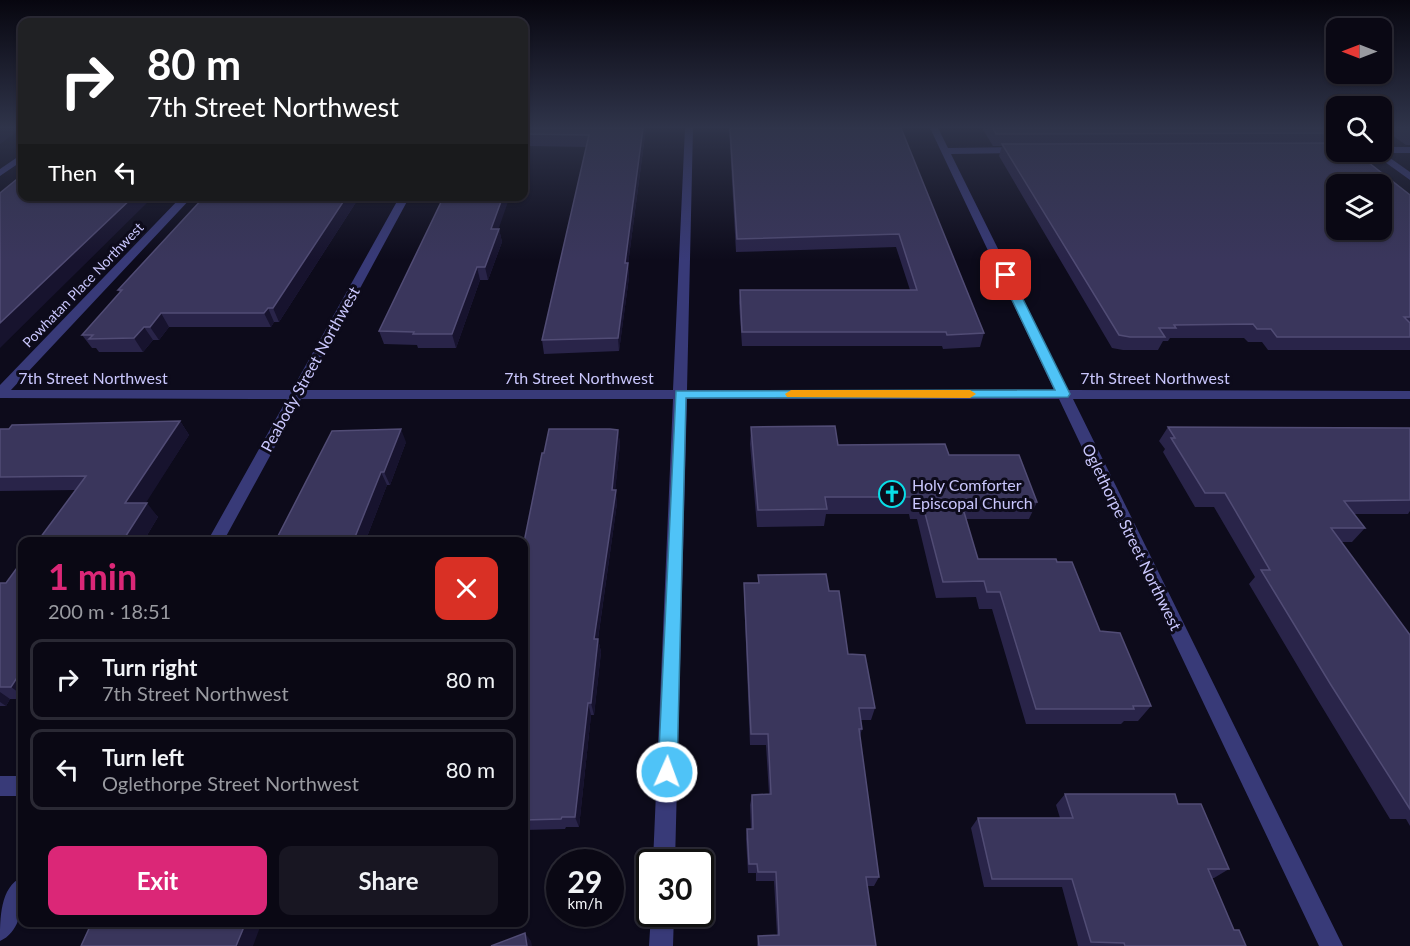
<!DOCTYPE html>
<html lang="en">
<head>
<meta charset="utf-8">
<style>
  body { margin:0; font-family:Lato,sans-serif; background:#181622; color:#f1f3f6; height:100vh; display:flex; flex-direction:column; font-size:22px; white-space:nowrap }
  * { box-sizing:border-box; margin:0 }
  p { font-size:20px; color:#999aa0 }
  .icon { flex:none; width:33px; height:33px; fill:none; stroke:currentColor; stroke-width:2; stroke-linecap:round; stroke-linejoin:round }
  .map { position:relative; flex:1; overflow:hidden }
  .drawer { position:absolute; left:18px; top:537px; width:510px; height:390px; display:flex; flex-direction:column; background:#0a0814; border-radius:12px; box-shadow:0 2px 4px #0004,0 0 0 2px #2a2934 }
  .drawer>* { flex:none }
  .banner { position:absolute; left:18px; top:18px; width:510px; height:183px; border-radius:12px; box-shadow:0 2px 4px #0004,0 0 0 2px #2a2934; background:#202124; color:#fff; overflow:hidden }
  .needle { width:39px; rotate:270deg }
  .fabs { position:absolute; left:1326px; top:18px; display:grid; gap:12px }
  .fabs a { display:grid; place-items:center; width:66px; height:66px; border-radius:12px; background:#0a0814; box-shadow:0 2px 4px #0004,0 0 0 2px #2a2934; font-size:30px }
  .speed { position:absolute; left:546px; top:849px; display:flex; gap:12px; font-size:30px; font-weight:700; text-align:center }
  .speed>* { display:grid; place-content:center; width:78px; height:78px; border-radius:50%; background:#0a0814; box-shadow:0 2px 4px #0004,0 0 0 2px #2a2934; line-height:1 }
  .speed small { font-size:15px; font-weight:400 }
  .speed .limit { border:3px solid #111; border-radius:9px; background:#fff; color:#111 }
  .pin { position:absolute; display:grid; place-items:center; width:51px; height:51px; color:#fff; margin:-26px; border-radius:12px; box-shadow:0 3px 9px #0006 }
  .me { position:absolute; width:66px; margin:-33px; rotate:2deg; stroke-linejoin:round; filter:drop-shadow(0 0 4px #0008) }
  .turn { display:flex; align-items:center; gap:21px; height:126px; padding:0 30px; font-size:27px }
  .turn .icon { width:78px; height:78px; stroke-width:2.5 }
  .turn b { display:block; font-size:42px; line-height:51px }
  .then { display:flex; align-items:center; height:57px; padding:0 30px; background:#0003; gap:12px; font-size:22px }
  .round { display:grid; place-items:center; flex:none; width:63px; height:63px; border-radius:12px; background:#181622 }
  .head { display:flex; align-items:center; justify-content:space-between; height:102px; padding:0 30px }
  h1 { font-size:36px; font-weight:700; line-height:45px; color:#db2777 }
  .cta { display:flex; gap:12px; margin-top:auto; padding:12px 30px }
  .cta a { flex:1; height:69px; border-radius:12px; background:#db2777; color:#fff; font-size:24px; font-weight:700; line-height:69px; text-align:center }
  .cta a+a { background:#181622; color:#f1f3f6 }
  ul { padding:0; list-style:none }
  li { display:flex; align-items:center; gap:18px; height:81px; margin:0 12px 9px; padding:0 18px; border:3px solid #2a2934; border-radius:12px }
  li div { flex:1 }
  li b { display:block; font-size:22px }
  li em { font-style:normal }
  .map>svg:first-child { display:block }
</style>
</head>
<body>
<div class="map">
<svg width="1410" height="946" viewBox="0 0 1410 946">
  <rect width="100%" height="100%" fill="#0d0b1b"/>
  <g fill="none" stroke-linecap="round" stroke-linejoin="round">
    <path fill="#383a78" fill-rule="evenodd" d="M685,128h8l-6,262h367l-124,-262h8l10,20 74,-1 5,3 -5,3 -71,1 117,236 342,1v8h-337l270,547h-24l-260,-547h-372l-12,463h-22l20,-463h-372l-78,143h-16l80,-143 -287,-1v-13l182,-189h11l-182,194h281l108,-194h10l-105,194h368z
      M1382,147h28v6h-27l27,19v8l-39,-28h11z
      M22,154v7l-22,15v-7z
      M0,776h22v20h-22z
      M22,877c2,21 1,54 -22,64 0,-22 0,-54 22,-64z
      M651,914h23l-1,32h-24z"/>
  </g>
  <path fill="#292449" d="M524,128h122l-18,136 1,13 -10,74 -75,3 -2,-14 45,-193 -59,-1z
    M729,128h172l83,205 -4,14 -37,2 -1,-3h-200l-3,-43 1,-13h170l-14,-43 -160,5z
    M982,128h343l6,5 -6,10 85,52v155h-142l-6,-8h-14l-4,-4h-74l-2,3h-5l-5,9h-35l-11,-2 -113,-192 3,-10h-9z
    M1382,128h28v17h-4z
    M205,196h155l-81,126h-5l-3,5h-102l-10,13h-6l-10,12h-44l-3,-4h-4l-10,-13 38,-42 -2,-3z
    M499,229l3,13 -14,38h-8l-24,68h-38l-1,-3 -33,-1 -5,-13z
    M180,421l9,14 -44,68 13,14 -15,25h-106l39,-52 -76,1v-62z
    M751,427l87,18 111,10 88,47 -8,17h-63l12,40 122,72 51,75 -13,15h-14l-3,3h-95l-34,-115h-13l-3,-12 -40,1 -19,-79h-7l-1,-5h-83l-2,12 -67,1 -7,-83z
    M1168,427l242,1v83l-2,3h-54l11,14 -13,14h-11l69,93v191l-4,-7h-16l-74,-122 -67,-113 6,-7 -41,-70h-19l-32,-55 2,-3 -6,-8z
    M618,430l2,14 -5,46 2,13 -19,136 3,13 -7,63h-3l-12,112h-13l-1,2 -41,1v-288l20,-89z
    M406,442l-16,43h-3l-22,57h-86l1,-3 -2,-3z
    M22,561v138h-12l-4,7h-6v-123h6z
    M758,575l71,16 19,63 27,54 -4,12h-10l1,9 -2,7 19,141 -5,9h-7l9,60h-119l1,-10 19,-1 -3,-54h-18v-8h-8l-2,-34 1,-10h4l-1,-24 2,-10 17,-1 -3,-49h-16l-6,-149v-13h14z
    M1065,794l113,10 51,65 -15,9h-2l22,52 12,16h-168l-16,-59h-78l-13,-59 7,-10h82l-4,-13z"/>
  <path fill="#17132e" d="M0,128h22l-22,16z
    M643,128h3l-18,136 1,13 -10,74 -1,-13 7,-75z
    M526,134l2,12 -4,13v-18z
    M134,196h20l-154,152v-25z
    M347,196h13l-81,126 -6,-14z
    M503,196h7l-16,46 -3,-13z
    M499,229l3,13 -14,38 -3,-13z
    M477,267l3,13 -24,68 -4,-14z
    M268,308l6,14 -3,5 -7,-14z
    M161,313l8,14 -10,13 -9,-13z
    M144,327l9,13 -10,12 -9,-14z
    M180,421l9,14 -52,82 -12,-14z
    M401,429l5,13 -16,43 -6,-13z
    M618,430l2,14 -6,59 -2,-13z
    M381,472l6,13 -22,57h-12z
    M616,490l1,13 -21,149 -2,-13z
    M147,503l11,14 -15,25h-21z
    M598,639l3,13 -7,63 -3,-12z
    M22,670v25l-11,-8z
    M0,692l10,7 -4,7 -6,-4z
    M588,703l3,12 -12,112 -4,-10z
    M246,922h16l-9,24h-17z
    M525,933l6,8 1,5h-5z"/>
  <path fill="#3a365c" stroke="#514c75" stroke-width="1.5" fill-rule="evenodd" d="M524,128h119l-18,135h3l-10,75 -76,2 47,-205 -63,-1 -2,7z
    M730,128h171l83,205 -37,2 -1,-3h-204l-2,-42h177l-18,-56 -162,5z
    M993,128h332l6,5 -335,1z
    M1336,143v9h19l55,43v122h-6l6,6v14h-133l-6,-8h-14l-4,-5 -79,1 2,3h-17l6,9h-35l-11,-2 -117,-191zM1336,184h46v46h-46z
    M22,175v21h112l-134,127v-130z
    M205,196h142l-74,112h-5l-4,5h-103l-11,14h-6l-10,11 -45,1 4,-4h-11l40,-45h-4z
    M444,196h59l-12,33h8l-14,38h-8l-25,67h-39l1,-2 -35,-1z
    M180,421l-55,82h22l-25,39h-85l49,-66 -86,1v-48h9l3,-4z
    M835,426l3,19 107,-1 4,11h70l18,47h-76l17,57h78l1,3h15l28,69 20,2 31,73h-18l1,3h-98l-36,-117h-13l-3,-11 -41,1 -21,-80h-6l-2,-5h-89l2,12 -69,1 -7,-83z
    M1168,427l242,1v72l-66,1 21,27h-34l79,107v174l-79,-124 -70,-115h9l-45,-77h-20l-34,-55h4z
    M401,429l-17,43h-3l-28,70h-74l3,-6h-4l54,-105z
    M549,429h61l8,1 -6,60h4l-22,149h4l-7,64h-3l-13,114h-13l-1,2 -37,1v-278l18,-89h2z
    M22,561v109l-11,17h-11v-104h6z
    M826,574l3,17h10l9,63 17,1 10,53h-16l3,21h-3l20,148h-13l10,69h-117l-1,-10 21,-1 -3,-63h-18l-1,-8h-8l-2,-35h6l-1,-34 19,-1 -3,-60h-17l-7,-151h15l-1,-8z
    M1065,794h110l3,10h23l28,65h-21l26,61h5l7,16h-121l-1,-3 -33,-1 -19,-63h-80l-14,-61h95z
    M92,922h154l-10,24h-155z
    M525,933l2,13h-36z"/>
  <linearGradient id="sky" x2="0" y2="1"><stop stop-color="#07060f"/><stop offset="0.49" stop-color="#2f344a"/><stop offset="1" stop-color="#2f344a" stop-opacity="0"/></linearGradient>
  <rect width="1410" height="260" fill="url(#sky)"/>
  <path fill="#4fc3f7" stroke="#337fa1" stroke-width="1.5" d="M1006,272l5,3 59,119 -2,3 -382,1 -9,374 -3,7 -7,2 -6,-2 -3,-7 18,-381 379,-1 -55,-115z"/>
  <path fill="#f59e0b" d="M791,390h179l6,4 -6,4 -183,-1 -2,-3z"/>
  <defs>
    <symbol id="church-ring" viewBox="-11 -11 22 22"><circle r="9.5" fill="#0d0b1b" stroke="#09dee7" stroke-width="1.5"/><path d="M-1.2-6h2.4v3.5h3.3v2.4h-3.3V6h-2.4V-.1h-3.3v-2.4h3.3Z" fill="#09dee7"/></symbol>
  </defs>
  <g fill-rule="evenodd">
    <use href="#church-ring" x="877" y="479" width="30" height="30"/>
  </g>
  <g text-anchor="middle" stroke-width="6" stroke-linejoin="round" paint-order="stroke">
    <g font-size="14" fill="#cac7fd" stroke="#0d0b1b">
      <text transform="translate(83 285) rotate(-46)" y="5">Powhatan Place Northwest</text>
    </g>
    <g font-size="16" fill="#cac7fd" stroke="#0d0b1b">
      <text transform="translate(310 369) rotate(-61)" y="6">Peabody Street Northwest</text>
      <text x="93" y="384">7th Street Northwest</text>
      <text x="579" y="384">7th Street Northwest</text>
      <text x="1155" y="384">7th Street Northwest</text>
      <text transform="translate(1132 537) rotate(64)" y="6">Oglethorpe Street Northwest</text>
    </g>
    <g font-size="16" fill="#cac7fd" stroke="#0d0b1b" text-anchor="start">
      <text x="912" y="491">Holy Comforter<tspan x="912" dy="18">Episcopal Church</tspan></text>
    </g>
  </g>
</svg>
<div class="fabs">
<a><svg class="needle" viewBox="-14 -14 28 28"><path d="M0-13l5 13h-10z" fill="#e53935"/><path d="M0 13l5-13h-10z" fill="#999aa0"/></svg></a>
<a><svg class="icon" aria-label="search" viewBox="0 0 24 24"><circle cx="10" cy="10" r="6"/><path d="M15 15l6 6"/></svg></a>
<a><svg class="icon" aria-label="layers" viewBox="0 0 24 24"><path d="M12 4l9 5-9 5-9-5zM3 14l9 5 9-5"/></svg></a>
</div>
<div class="speed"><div>29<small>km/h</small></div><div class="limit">30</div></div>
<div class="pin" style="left:1006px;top:275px;background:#d93025"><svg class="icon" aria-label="arrive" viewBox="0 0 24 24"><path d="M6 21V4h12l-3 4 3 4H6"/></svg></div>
<svg class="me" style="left:667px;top:772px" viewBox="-20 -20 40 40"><circle r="17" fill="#4fc3f7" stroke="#fff" stroke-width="3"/><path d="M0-11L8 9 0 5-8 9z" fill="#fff"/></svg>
<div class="banner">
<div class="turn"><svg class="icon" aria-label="right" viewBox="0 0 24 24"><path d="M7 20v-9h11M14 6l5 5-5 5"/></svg><div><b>80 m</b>7th Street Northwest</div></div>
<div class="then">Then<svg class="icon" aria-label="left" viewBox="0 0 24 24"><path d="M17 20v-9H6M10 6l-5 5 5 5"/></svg></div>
</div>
<section class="drawer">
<div class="head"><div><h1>1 min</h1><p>200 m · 18:51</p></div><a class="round" style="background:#d93025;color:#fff"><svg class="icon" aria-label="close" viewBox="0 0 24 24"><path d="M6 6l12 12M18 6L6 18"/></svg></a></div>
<ul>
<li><svg class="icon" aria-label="right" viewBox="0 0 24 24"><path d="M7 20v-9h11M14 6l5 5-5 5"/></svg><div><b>Turn right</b><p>7th Street Northwest</p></div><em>80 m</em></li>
<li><svg class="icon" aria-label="left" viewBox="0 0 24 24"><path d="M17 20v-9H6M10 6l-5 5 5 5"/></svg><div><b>Turn left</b><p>Oglethorpe Street Northwest</p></div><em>80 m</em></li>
</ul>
<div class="cta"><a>Exit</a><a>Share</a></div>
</section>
</div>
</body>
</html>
